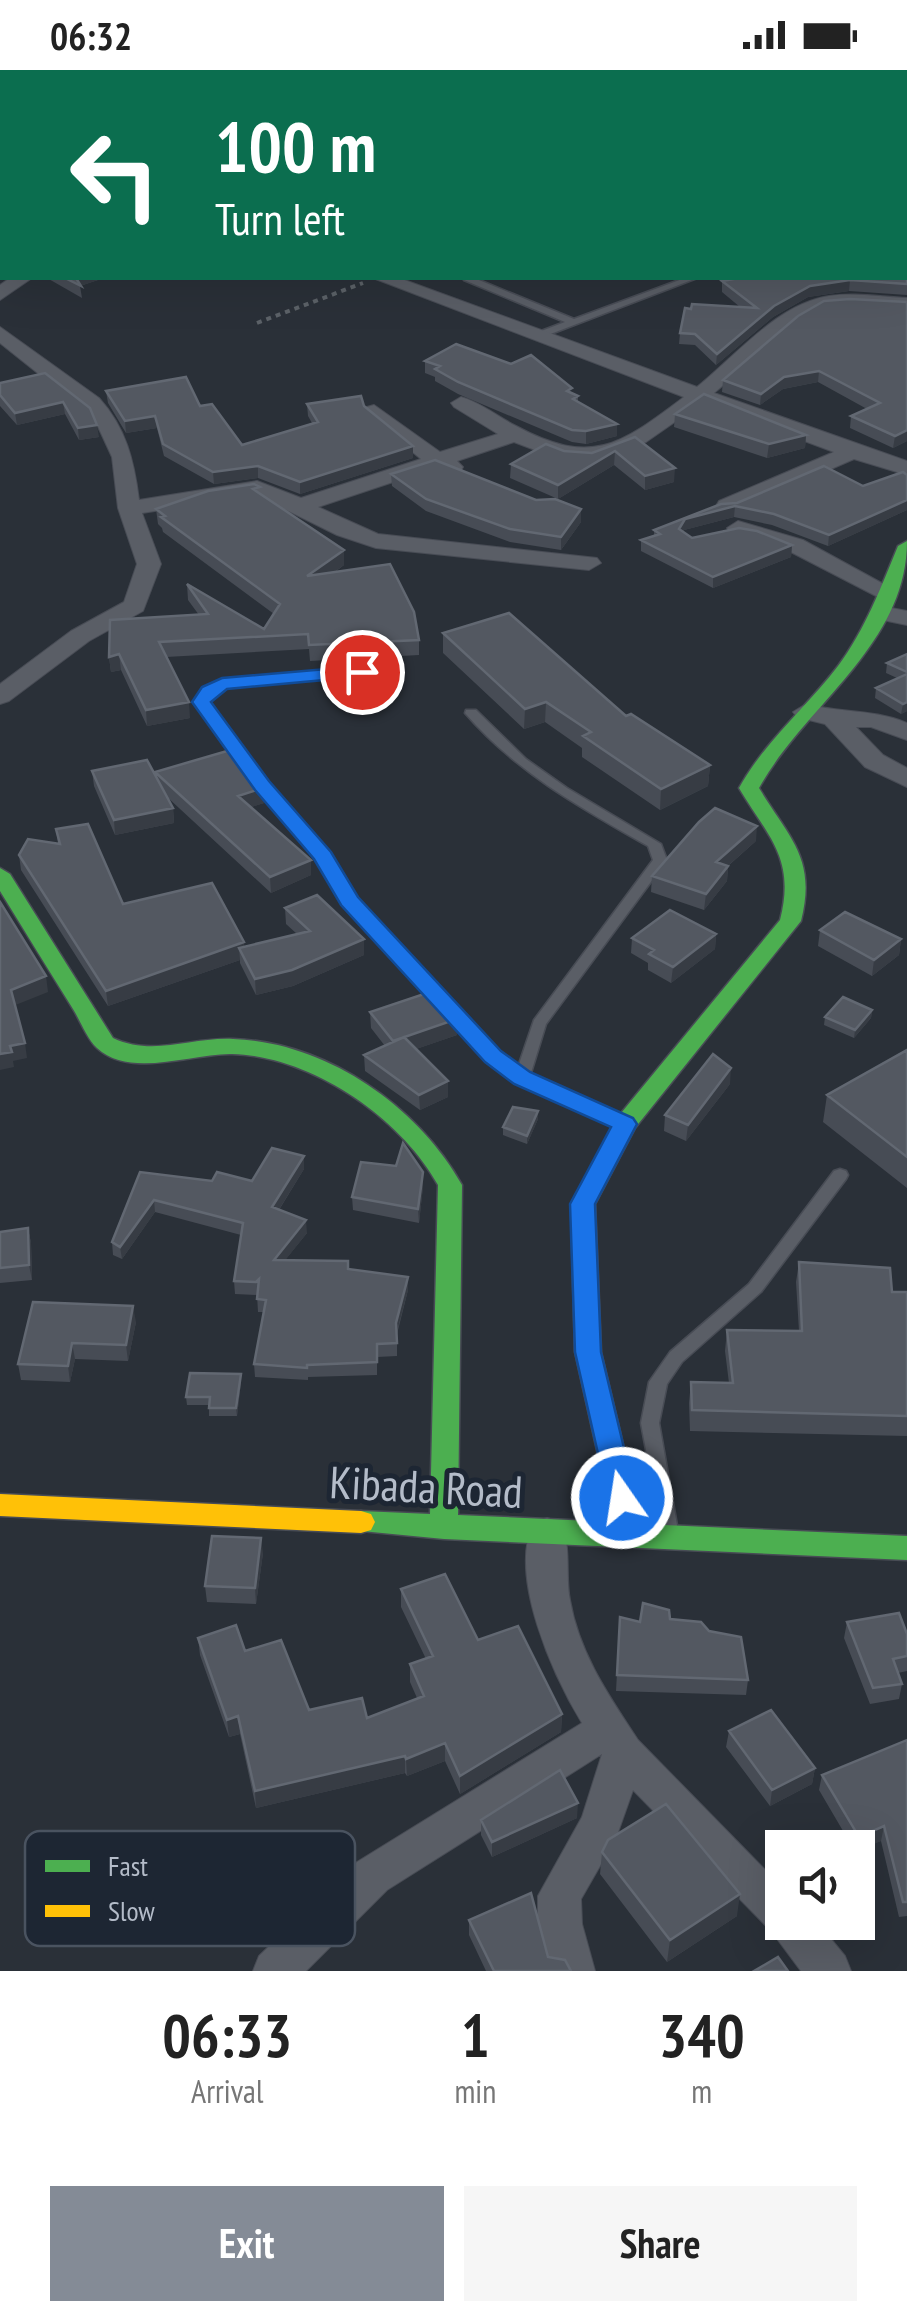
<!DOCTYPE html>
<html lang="en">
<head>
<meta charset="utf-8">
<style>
  body { margin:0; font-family:"PT Sans Narrow",sans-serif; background:#f6f6f6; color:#222; height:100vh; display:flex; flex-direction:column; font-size:38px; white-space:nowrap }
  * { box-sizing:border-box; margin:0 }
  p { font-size:32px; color:#767676 }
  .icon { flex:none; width:55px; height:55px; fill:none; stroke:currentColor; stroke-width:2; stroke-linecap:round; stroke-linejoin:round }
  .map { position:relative; height:1901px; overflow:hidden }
  .details { display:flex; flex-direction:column; background:#fff; flex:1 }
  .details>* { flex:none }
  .guide { position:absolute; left:0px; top:0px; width:908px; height:210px; box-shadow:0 10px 40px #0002; background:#0b6e4f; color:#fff; overflow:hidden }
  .tools { position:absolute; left:765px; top:1760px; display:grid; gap:20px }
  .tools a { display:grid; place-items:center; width:110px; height:110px; border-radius:0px; background:#fff; box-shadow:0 10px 40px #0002; font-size:50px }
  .pin { position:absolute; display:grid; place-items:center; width:85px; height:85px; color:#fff; margin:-42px; border:5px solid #fff; border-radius:50%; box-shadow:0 2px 10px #0007 }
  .me { position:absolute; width:110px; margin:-55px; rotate:347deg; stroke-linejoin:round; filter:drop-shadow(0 0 8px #0008) }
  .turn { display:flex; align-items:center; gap:35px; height:210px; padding:0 50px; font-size:45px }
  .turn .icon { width:130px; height:130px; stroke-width:2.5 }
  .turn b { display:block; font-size:70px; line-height:85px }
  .eta { display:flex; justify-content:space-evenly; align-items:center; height:170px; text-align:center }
  .eta b { font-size:60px; font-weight:700; line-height:70px }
  .primary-button { display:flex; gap:20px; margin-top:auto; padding:20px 50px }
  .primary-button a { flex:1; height:115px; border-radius:0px; background:#848b96; color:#fff; font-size:40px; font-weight:700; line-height:115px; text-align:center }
  .primary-button a+a { background:#f6f6f6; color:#222 }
  .status { display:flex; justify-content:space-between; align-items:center; height:70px; padding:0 50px; background:#fff; direction:ltr }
  .status svg { height:28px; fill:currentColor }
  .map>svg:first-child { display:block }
</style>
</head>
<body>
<div class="status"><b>06:32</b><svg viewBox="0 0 49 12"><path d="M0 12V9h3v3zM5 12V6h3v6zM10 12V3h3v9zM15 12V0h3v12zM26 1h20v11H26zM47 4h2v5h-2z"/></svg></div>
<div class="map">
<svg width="907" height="1901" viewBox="0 0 907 1901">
  <rect width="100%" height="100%" fill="#2a3038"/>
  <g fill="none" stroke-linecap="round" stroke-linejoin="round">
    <defs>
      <path id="lane" d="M463,208h11l100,41 111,-41h12l-157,60 -5,-3 1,-2 29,-11 -101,-42z
        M362,598l4,1v6l-141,12 -11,7 -6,8 59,81 61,70 27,45 143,154 20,15 16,-47 119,-160 -5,-14c-67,-38 -132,-74 -183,-133l1,-3h10l50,49 41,29 94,56 6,16 -121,164 -16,52 101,44 2,4 -2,4h-12l-102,-46 -29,-22 -144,-157 -27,-45 -60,-69 -61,-87 9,-14 17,-9z
        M840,1099l6,2 2,4 -2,4 -85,113 -79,70 -15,22 -8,39 19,108 -2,5 -7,3 -7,-3 -21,-113 8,-41 21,-30 79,-68 85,-113z"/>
      <path id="street" d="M567,0h20l1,2h-19z
        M738,0h20l1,2h-19z
        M0,6l2,1v10l-2,-1z
        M0,33h2v10h-2z
        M905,60h2l-2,11z
        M906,138h1v11h-2z
        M10,208h22l-32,22v-15z
        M373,208h26l298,109c40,-32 80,-83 132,-91 26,-4 52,1 78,2v12l-58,-4 -27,3 -27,15 -81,69 193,68v14l-53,-16 -119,52h-16l-3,-5 3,-5 115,-49 -132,-49 -56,39 -54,21 -28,-2 -50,-19 -57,19 6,6 -3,5 -25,-4 -117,39 60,27 219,24 4,5 -12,7 -213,-22 -39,-13 -81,-40 -114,18 19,51 -18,47 -54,30 -80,60 -9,3v-20l71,-53 53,-29 13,-38 -19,-56 -6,-51 -18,-39 -94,-75v-16l99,71c27,30 35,62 40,102l118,-19 44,17 120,-39 -54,-44 -3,-4 3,-4 7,-2 66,47 58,-18 -44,-27 -3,-4 10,-6c19,5 37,20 55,29 76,41 104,19 168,-29z
        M738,451l65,19 95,52 -4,5h-16l-91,-47 -57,-17 -3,-5z
        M881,536l26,5v14l-34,-7 -4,-5z
        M806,634c35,9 68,5 101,19v17l-36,-13h-15l27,28 24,13v19l-42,-20 -40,-43 -28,-7 -4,-5z
        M547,1448l13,4c12,22 5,53 10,78 9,53 39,96 68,140l144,147v35h35l28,34 6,15h-50l-29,-39 -139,-142 -17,48 -35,61 1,25 13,47h-44l-13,-47v-28l44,-79 20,-63 -215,136 -81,81h-53l6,-15 98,-94 225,-139c-28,-46 -75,-148 -48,-201z"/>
      <path id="fast" d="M907,471c0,104 -102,164 -148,247 30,50 58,70 42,133l-166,207 -40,76 6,148 41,172 265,12v24l-463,-21 -93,-9 -4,-8 4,-8 10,-3 69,3 8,-329c-38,-68 -127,-129 -206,-131 -39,-1 -102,25 -135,-6 -10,-9 -17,-28 -24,-39 -25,-40 -49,-79 -73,-118v-23l10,6 103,164c40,19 78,-1 120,1 93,3 185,67 229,146l-4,330 155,7 -38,-170 -4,-148 46,-86 163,-198c16,-62 -12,-83 -41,-132 26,-47 67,-80 99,-122 27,-36 43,-79 60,-120z"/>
      <path id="slow" d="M0,1424l361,17 10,3 4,8 -4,8 -10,3 -361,-17z"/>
    </defs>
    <use href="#lane" stroke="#484c55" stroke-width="3"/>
    <use href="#street" stroke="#484c55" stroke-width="2"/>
    <use href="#fast" stroke="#484c55" stroke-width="3"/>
    <use href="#slow" stroke="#484c55" stroke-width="3"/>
    <path stroke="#5c6268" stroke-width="4" stroke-dasharray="5 5" stroke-linecap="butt" d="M257,253l106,-40"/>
    <use href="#lane" fill="#5a5e66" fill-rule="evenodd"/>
    <use href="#street" fill="#5a5e66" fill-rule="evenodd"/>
    <use href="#fast" fill="#4caf50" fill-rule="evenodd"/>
    <use href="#slow" fill="#ffc107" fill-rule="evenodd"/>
  </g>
  <path fill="#474c55" d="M907,193v32l-58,-4 -41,6 -35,20 -57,48 -21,-20 -16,-1 1,-11 11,-24 49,-2 -18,-15v-11z
    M47,208h57l-24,8 2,12z
    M907,232v139l-14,7 -43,-20 1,-12 16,-7 -49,-27 -35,7 -23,16 -38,-13 1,-12z
    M425,291l147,32 6,3v6l39,34 -31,8 -14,-2 -114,-48 -23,-13v-4l-10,-4z
    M45,303l54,64 -20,3 -14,-26 -48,11 -17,-19v-23z
    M106,321l94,15 42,39 70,-22 -4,-7 -1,-12 57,2 49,52 -113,36 -42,-16 -44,6 -50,-28 -7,-28 -31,5 -18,-30z
    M675,344l131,21 -1,13 -38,10 -93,-31z
    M635,367l39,45 -29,8 -31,-25 -56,34 -48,-21 1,-14 53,-13 28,2z
    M391,404l190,35v13l-20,28 -51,-8 -84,-31 -34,-25z
    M907,405v35l-79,36 -56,-21 -38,-8 -50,13 -1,2 9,6 100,7 -1,12 -78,31 -72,-37v-11l13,-4v-6l83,-27 126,-17z
    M261,424l83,71 -9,7 84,68v15l-109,6 -1,-12 -143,8 24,61 -43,8 -26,-56 -10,2 -2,-15 90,-42 -11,-15 -1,-16 77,45 10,-15 -111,-82 -1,-4 -4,-4 -2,-15z
    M443,563l183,83 84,49 -2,21 -48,24 -78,-53v-9l-37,-26 -21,7 -81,-76z
    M907,584v57l-6,3 -26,-16 1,-10 21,-10 -11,-5 1,-10z
    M92,701l63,4v-3l109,31 -13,4 60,53v15l-40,18 -105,-97 7,12 1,15 -59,12 -21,-49z
    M56,759l67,75 121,38v5l53,-13 -11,-10 -1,-16 79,47 -71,31 -37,9 -16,-32v-3l-132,46 -87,-136 -2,-15 39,-11z
    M756,771l-28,25 -1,15 -23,29 -53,-18 1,-16z
    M820,860l81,9 -2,16 -27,21 -54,-30z
    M716,864l-1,15 -44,34 -23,-13v-7l-17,-10 1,-15z
    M872,940l-1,8 -17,20 -30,-13 1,-8z
    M370,942l87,23 -41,14 32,32v16l-28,13 -55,-39 -1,-16 21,-9 -14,-18z
    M907,980v138l-84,-66 4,-27z
    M730,1014l-44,57 -22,-10 1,-16z
    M538,1049l-11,25 -24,-9v-8z
    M304,1086v13l-25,41 28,23 -22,27 123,17v13l-11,44v22l-20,1v18l-69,2v3l-53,-3 -1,-13 10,-52h-6l-1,-17 -22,-1 -1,-13 7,-46 -86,-23 -33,47 -9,-4 -1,-13 28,-70 72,9h40z
    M423,1102v14l-4,37 -66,-13 -1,-13z
    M28,1158l3,15 1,37 -32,3v-51z
    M799,1192l93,30h15v144l-217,-5 -1,-28 2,-21 38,1 -4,-32 2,-21 72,1 -3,-49z
    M33,1232l103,20 -8,39 -53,-2 -5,23 -49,-2 -3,-16z
    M241,1312l-4,34h-28v-11h-22l-1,-8z
    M263,1483l-7,51 -49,-2 -2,-16z
    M401,1519l77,51 84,74 -1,18 -101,62 -15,-33 -38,15 -2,-3 -149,35 -16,-74 -11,3 -29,-82 -2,-17 47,13 64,59 58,8 50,-20 -7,-16v-18l16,-5 -25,-52z
    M620,1547l20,5 30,-3 78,61 -2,15 -130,-4z
    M847,1552l60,12v37l-9,2 4,11 -3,15 -29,5 -26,-66z
    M729,1661l86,37 -3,16 -42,22 -44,-59z
    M907,1670v176l-8,1 -18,-76 -28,7 -34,-58 3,-15z
    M577,1748l-85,39 -11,-22v-15z
    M602,1782l135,64 -70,46 -67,-88z
    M469,1850l79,37 23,14h-85l-17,-36z"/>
  <path fill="#373c44" d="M167,0h17l-3,2h-16z
    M75,208h29l-24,8z
    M850,210l-1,11 -41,6 -35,20 -57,48 1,-11 57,-48 36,-20z
    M819,301l-1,11 -35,7 -23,16 1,-11 23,-17z
    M63,332l2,12 -48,11 -2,-12z
    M155,346l2,12 -31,5 -1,-12z
    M617,354v12l-31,8v-13z
    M97,355l2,12 -20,3 -1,-12z
    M907,360v11l-14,7 2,-12z
    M806,365l-1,13 -38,10 2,-14z
    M413,376v12l-113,36v-12z
    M615,381l-1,14 -56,34v-14z
    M258,396v12l-44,6 -1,-12z
    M675,398l-1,14 -29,8v-14z
    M907,430v10l-79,36 1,-11z
    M735,436l-1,11 -50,13 -6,10 1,-11 6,-10z
    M581,439v13l-20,28v-13z
    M792,475l-1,12 -78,31v-11z
    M344,480v15l-36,26 -1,-15z
    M119,584l2,16 -10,2 -2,-15z
    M189,632l1,16 -43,8 -1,-16z
    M546,632l-1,20 -21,7 1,-20z
    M907,632v9l-6,3 2,-10z
    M710,695l-2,21 -48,24 1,-21z
    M263,718l1,15 -25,8 -1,-15z
    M173,738l1,15 -59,12 -1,-15z
    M757,756l-1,15 -41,36 1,-15z
    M311,790v15l-40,18 -1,-16z
    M728,796l-1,15 -23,29 2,-16z
    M716,864l-1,15 -44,34 2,-16z
    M364,869v16l-71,31 -37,9 -1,-16z
    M901,869l-2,16 -27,21 2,-16z
    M244,872l1,16 -6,-10 1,12 -132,46 -2,-15z
    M46,906l2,16 -35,14 -2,-16z
    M872,940l-1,8 -17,20 1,-8z
    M457,949v16l-64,22v-16z
    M25,973l2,15 -14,3 1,6 -14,3v-16l10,-8z
    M731,998l-1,16 -44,57 2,-16z
    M448,1011v16l-28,13 -1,-15z
    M538,1041v8l-11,25v-8z
    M304,1086v13l-31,50 -1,-12z
    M423,1102v14l-4,37 -1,-14z
    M154,1130l1,12 -33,47 -2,-12z
    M306,1150l1,13 -32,40 -1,-13z
    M28,1158l3,15 1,37 -3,-15z
    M408,1207v13l-12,45v-12z
    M133,1236l3,16 -8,39 -2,-16z
    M72,1273l3,16 -5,23 -2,-16z
    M241,1304v8l-4,34 -1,-8z
    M261,1468l2,15 -7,51 -1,-16z
    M562,1644l-1,18 -101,62v-18z
    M238,1646l2,18 -11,3 -2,-17z
    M445,1673v18l-38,15 -1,-17z
    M405,1686v17l-149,35 -1,-17z
    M815,1698l-3,16 -42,22 2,-16z
    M578,1733l-1,15 -85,39v-15z
    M884,1756l-3,15 -23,10 -2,-3 3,-11z
    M740,1824l-3,22 -70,46 3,-22z"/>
  <path fill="#535861" stroke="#626872" stroke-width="2.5" d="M125,0h42l-2,2 -41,-1z
    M313,0h12l5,2h-28z
    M2,146v32l-2,1v-32z
    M905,193h2v21l-57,-4 -40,6 -36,20 -57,48 -22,-20 -15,-1 5,-25 6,1 1,-5 65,4 -35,-27 17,-3h166z
    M65,208h11l5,8z
    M850,229l57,3v128l-12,6 -44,-20 29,-13 -61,-32 -35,6 -23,17 -38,-14 75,-64 26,-15z
    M456,274l55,20 20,-9 41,33 -5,3 11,5 -5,3 44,25 -31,7 -14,-1 -114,-48 -23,-13 5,-3 -15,-5z
    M45,303l45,35 7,17 -19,3 -15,-26 -48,11 -15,-18v-12z
    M186,307l14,29 12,-2 30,41 76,-23 -11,-18 54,-8 3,10 49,40 -113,36 -42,-16 -45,6 -50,-28 -8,-28 -30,5 -19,-30z
    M704,324l102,41 -37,9 -94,-30z
    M635,367l40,31 -30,8 -30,-25 -57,34 -47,-21 35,-20 18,7 28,2z
    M435,390l101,40 19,-1 26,10 -20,28 -51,-8 -84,-30 -35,-25z
    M824,396l39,20 40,-14 4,3v25l-78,35 -55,-21 -39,-8 -50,13 -6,10 13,9 47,-10 18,3 35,14 -79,32 -72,-37 19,-6 -6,-4 67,-26 16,-1z
    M254,414l6,3 -7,2 91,61 -37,26 83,-12 24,48 5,28 -110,5 -1,-11 -149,8 30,60 -43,8 -27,-56 -10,3 1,-37 98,-6 -21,-30 77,45 16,-25 -119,-87 4,-1 -9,-7 52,-18z
    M509,543l117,103 5,-2 79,51 -49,24 -78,-53 8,-4 -45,-30 -21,7 -82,-76z
    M907,584v18l-20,-9z
    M907,604v28l-4,2 -27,-16z
    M234,679l29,39 -25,8 73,64 -41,17 -115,-105z
    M147,690l26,48 -59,12 -22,-49z
    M715,738l42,18 -41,36 12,4 -22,28 -54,-18 47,-54z
    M88,754l35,80 89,-21 32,59 -138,49 -87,-136 9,-16 32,5 -4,-15z
    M317,825l47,44 -72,31 -37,9 -16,-31 71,-17 -25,-23z
    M0,832l46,74 -35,14 14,53 -15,3 2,6 -12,2z
    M670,840l46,24 -43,33 -24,-13 5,-4 -22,-12z
    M845,842l56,27 -27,21 -54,-30z
    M433,921l24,28 -64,22 -23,-29z
    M843,927l29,13 -17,20 -30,-13z
    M404,967l44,44 -29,14 -55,-40z
    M907,980v107l-80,-62z
    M713,984l18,14 -43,57 -23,-10z
    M513,1037l25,4 -11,25 -24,-9z
    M403,1073l20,29 -5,37 -66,-12 9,-35 35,4z
    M272,1078l32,8 -32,51 34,13 -32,40 74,1v8l60,8 -12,46 1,20 -20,1v18l-70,3v3l-53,-4 12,-64 -9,-1 2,-20 -3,3 -22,-1 9,-58 -89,-23 -34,47 -8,-5 28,-70 72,9 5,-9 35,9z
    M28,1158l1,37 -29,3v-36z
    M799,1192l91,6 2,24h15v124l-215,-6 -1,-28 42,1 -6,-53 75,1z
    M33,1232l100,4 -7,39 -54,-2 -4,23 -50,-2z
    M190,1303l51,1 -5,34h-27l1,-11h-24z
    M212,1466l49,2 -6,50 -50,-2z
    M445,1504l33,66 40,-14 44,88 -102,62 -15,-33 -39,16 -1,-3 -150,35 -17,-75 -11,4 -29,-82 38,-13 9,26 36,-11 28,70 53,-12 5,20 57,-22 -14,-32 23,-8 -32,-67z
    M643,1533l26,7 1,9 31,3 8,9 32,6 7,43 -131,-5 3,-58 20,5z
    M899,1543l8,21v22l-14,3 9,25 -29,4 -26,-66z
    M771,1640l44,58 -43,22 -43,-59z
    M907,1670v162h-4l-19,-76 -25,11 -37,-62z
    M560,1700l18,33 -86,39 -11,-22z
    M666,1734l74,90 -70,46 -68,-88 6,-12z
    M531,1823l17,64 17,3 6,11h-77l-25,-51z
    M778,1887l10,14h-34z"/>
  <path fill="#1a73e8" stroke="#114b97" stroke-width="2.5" d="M362,596l9,6 -3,4 -141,13 -16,13 58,79 62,71 27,45 143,154 29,21 103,46 4,6 -42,80 6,148 35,146 -4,8 -10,3 -10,-3 -4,-8 -33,-146 -5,-148 41,-77 -97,-43 -29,-22 -144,-157 -27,-46 -59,-69 -63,-88 10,-15 20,-9z"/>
  <g text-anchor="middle" stroke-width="10" stroke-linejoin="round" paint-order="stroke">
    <g font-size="45" fill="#b4bcc9" stroke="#1d2633">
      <text transform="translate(426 1417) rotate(3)" y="16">Kibada Road</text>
    </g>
  </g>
  <rect x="25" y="1761" width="330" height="115" rx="15" fill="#1d2633" stroke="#4a5360" stroke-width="2.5"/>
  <rect x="45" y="1790" width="45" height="12" fill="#4caf50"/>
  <rect x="45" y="1835" width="45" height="12" fill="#ffc107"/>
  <g font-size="28" fill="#b4bcc9">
    <text x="108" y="1806">Fast</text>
    <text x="108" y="1851">Slow</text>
  </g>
</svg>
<div class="tools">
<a><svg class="icon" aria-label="sound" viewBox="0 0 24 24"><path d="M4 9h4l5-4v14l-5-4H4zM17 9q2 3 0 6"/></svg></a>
</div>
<div class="pin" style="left:362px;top:602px;background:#d93025"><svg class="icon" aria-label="arrive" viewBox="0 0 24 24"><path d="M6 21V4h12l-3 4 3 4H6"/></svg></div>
<svg class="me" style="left:622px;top:1428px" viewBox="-20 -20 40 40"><circle r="17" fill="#1a73e8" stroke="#fff" stroke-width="3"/><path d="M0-11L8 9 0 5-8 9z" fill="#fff"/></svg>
<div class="guide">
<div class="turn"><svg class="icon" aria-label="left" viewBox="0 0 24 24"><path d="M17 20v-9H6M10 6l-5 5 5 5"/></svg><div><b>100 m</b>Turn left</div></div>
</div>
</div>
<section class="details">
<div class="eta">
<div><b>06:33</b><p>Arrival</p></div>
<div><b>1</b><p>min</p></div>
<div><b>340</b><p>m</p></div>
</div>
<div class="primary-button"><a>Exit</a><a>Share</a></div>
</section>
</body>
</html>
